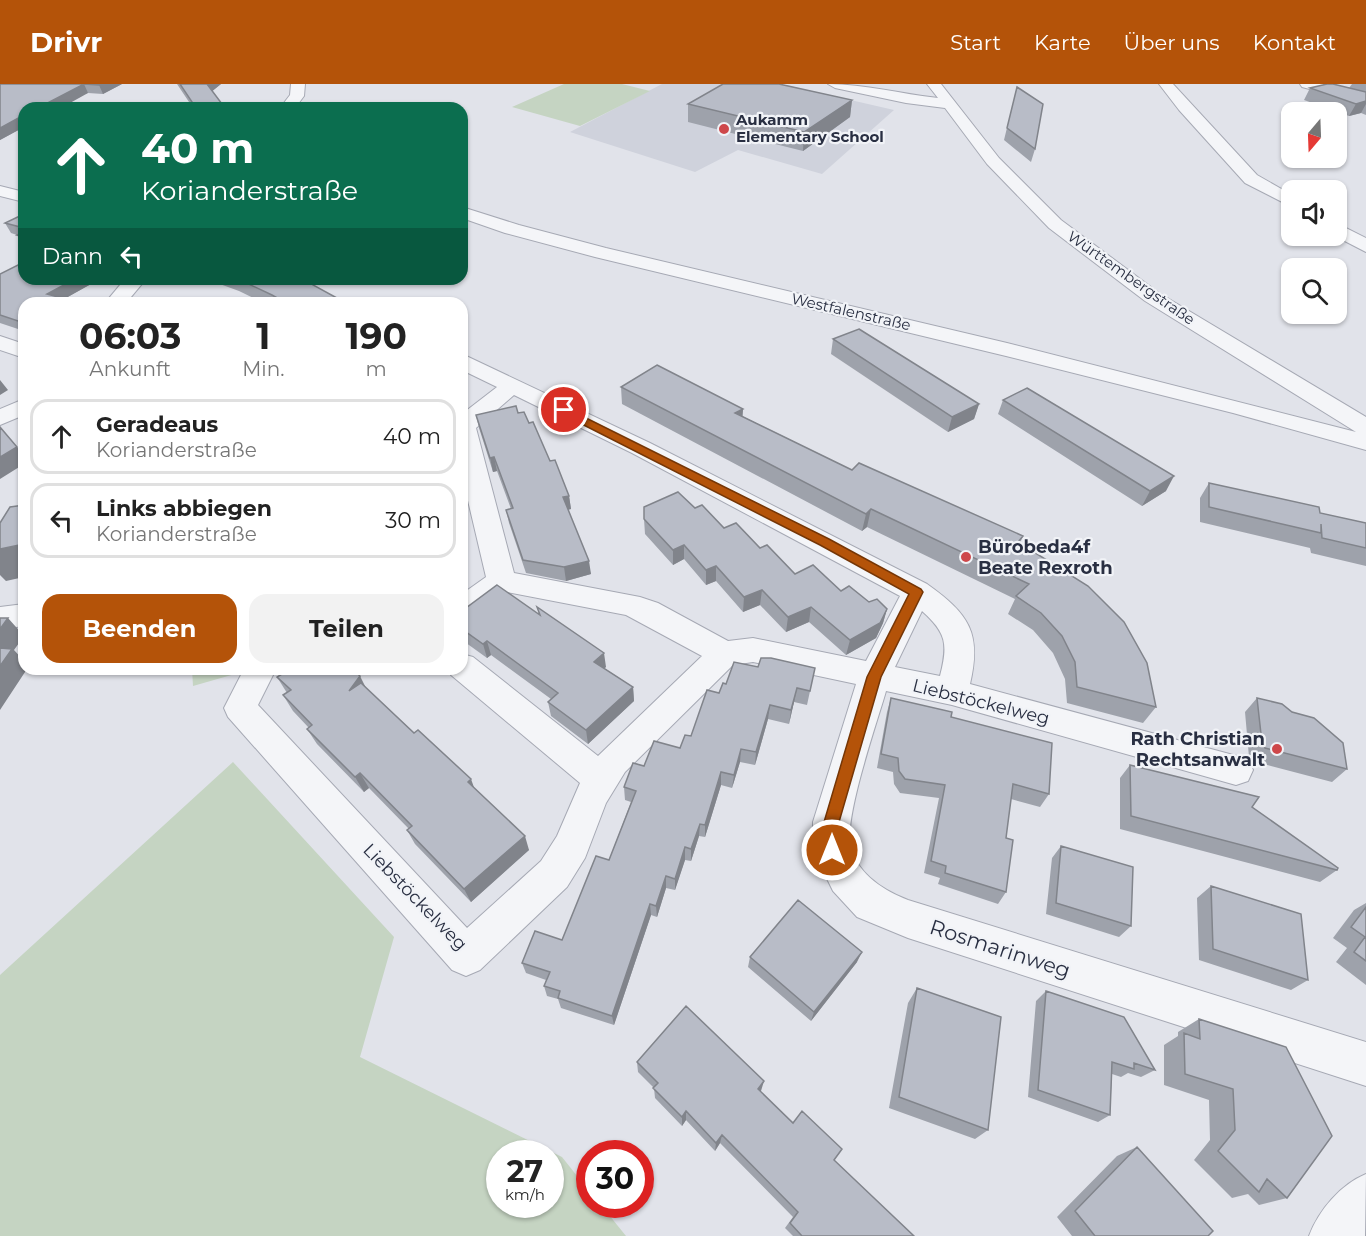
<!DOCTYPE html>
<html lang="de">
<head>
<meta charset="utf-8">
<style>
  body { margin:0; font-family:Montserrat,sans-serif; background:#f2f2f2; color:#222; height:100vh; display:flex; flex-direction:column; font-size:22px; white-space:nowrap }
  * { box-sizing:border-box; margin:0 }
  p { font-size:20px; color:#767676 }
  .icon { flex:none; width:33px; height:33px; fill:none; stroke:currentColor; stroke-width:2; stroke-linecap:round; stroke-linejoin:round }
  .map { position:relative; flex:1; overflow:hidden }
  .sheet { position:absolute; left:18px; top:213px; width:450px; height:378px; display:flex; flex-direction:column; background:#fff; border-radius:18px; box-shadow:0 2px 4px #0004 }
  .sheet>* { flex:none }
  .banner { position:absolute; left:18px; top:18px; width:450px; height:183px; border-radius:18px; box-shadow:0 2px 4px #0004; background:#0b6e4f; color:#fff; overflow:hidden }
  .needle { width:39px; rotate:199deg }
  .controls { position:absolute; left:1281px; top:18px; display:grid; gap:12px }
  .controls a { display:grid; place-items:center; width:66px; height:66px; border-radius:12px; background:#fff; box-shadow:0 2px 4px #0004; font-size:30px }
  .speed { position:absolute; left:486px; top:1056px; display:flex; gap:12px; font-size:30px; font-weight:700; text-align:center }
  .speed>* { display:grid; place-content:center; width:78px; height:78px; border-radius:50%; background:#fff; box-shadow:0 2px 4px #0004; line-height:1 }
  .speed small { font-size:15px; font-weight:400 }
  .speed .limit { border:9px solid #d22; background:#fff; color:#111 }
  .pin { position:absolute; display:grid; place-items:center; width:51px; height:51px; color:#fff; margin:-26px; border:3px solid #fff; border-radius:50%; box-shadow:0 2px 6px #0007 }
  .me { position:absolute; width:66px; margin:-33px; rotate:0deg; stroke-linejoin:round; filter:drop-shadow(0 0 4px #0008) }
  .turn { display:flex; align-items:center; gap:21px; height:126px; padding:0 24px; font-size:27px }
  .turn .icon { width:78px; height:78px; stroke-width:2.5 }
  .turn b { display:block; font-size:42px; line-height:51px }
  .then { display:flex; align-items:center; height:57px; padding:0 24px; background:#0003; gap:12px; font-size:22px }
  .eta { display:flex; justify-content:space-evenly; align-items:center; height:102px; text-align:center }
  .eta b { font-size:36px; font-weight:700; line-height:42px }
  .primary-button { display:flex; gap:12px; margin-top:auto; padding:12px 24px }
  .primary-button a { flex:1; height:69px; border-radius:18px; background:#b45309; color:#fff; font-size:24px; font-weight:700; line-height:69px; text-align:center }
  .primary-button a+a { background:#f2f2f2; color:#222 }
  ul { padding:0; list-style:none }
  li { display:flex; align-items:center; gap:18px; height:75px; margin:0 12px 9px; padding:0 12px; border:3px solid #e0e0e0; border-radius:18px }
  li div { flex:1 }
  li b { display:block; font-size:22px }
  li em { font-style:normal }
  header { display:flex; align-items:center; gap:36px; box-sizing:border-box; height:84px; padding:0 30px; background:#b45309; color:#fff }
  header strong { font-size:28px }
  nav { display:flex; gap:33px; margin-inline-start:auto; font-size:21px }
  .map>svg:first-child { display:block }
</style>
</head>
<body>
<header>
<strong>Drivr</strong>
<nav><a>Start</a><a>Karte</a><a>Über uns</a><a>Kontakt</a></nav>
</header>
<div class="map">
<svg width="1366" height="1152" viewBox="0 0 1366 1152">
  <rect width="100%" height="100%" fill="#e1e3ea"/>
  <path fill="#cfd2dc" d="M662,0h119l113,26 -72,64 -84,-24 -43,22 -125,-40z"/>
  <path fill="#c5d4c2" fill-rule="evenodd" d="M564,0h58l28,7 -70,35 -68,-19z
    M192,585h47l-4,5 -42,12z
    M233,678l161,175 -34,120 202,100 27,34 1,13 11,1 25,31h-626v-261zM500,1070h50v50h-50z"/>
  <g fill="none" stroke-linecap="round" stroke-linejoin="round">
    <defs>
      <path id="minor" d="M291,0h14l-1,12 -9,12h-15l10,-13z
        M828,0c37,0 73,10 110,14l-11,-14h14l58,74 62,62 98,73 207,124v33l-133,-37 -227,-57 -411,-99 -90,-24 -43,-15v-11l57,18 87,23 401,95 349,89 -211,-131 -96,-73 -62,-64 -42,-56 -39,-5 -71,-15z
        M1159,0h14l84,91 35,20v12l-47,-24 -66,-73z
        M1300,0h23l43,12v8l-64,-17z
        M0,102l24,6v10l-24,-6z
        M1336,139l30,15v14l-31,-16z
        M125,195h21l-20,24h-21z
        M0,252l24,8v14l-24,-8z
        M462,270l188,89 277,141c42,30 55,49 43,100l278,75 5,11 -5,11 -12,4 -284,-80 -66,-14c-9,32 -44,131 -35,158 8,26 34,42 57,51l458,142v44l-458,-148 -51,-21 -24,-26 -20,-41v-28l43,-138 -103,-22 -20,3 -108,107 -19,31 -21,55 -18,29 -87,83 -14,6 -14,-6 -224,-253 -4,-9 20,-39h32l-18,36 209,223 74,-67 16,-25 23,-53 -129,-108 -3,-6h14v-15l11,3 125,99 104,-100 -76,-41 -119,-23 -34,25 -11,3v-26l24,-17 -24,-102v-61l35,-27 -35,-17zM514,311l118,58 268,143 -34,65 -113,-23 -25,3 -70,-38 -18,-6 -126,-24 -38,-145zM922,527c25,22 26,34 18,65l-45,-9z
        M24,315v16l-24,10v-16z
        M24,520v22l-24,3v-22z
        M1366,1090l-1,62h-56c10,-26 31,-51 57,-62z"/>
    </defs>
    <use href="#minor" stroke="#a6a9b4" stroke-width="2"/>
    <use href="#minor" fill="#f4f5f8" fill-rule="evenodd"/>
  </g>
  <path fill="#9ea2ab" d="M0,0h122l-19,10 -15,-1 -64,15v19l-24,13z
    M177,0h44l-9,7 11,17h-30z
    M1352,0h14v31l-5,-2 -12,3 -45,-16 6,-12h39z
    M1017,3l18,62 -4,13 -27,-22z
    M852,16l-2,17 -47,34 -115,-29v-18z
    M24,130v31h-1l-6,-10 -6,-2 -6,-10z
    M0,190l100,5 -36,20 5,1 2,3h-47v28l-24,-8z
    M206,195h100l10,8 30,16h-82l-25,-12z
    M833,255l146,65 -5,15 -26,13 -117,-78z
    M621,303l122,22 -1,7 110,54 171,66 -3,7 136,164 -13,16 -76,-20 -2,-24 -12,-26 -20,-23 -25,-16 7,-15 -148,-72 -5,4 -240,-127z
    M1003,316l163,91 -24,15 -144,-92z
    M518,329l11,10 40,73 2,13 -3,1 23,64 -25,7 -40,-8 -17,-50 -3,-13 5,-1 -14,-38 -4,1 -14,-44 -3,-13z
    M1209,399l111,30 46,10v43l-55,-13 -1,-5 -110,-26v-24z
    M695,424l29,20 36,20 35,26 92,35 -4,14 -7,15 -30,17 -37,-33 -23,10 -26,-27 -17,7 -27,-31 -10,4 -22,-26 -11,6 -28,-31 -1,-15z
    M537,523l69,60 -2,1 29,19 1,14 -46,43 -37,-28 -3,-14 3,-3 -60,-44 -4,3 -25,-18v-29l77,3z
    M758,583l57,1 -8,37 -13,-3 -5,22 -21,-5 -13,46 -15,-3 -8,26 -11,-3 -16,52 -6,-1 -8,25 -6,-1 -10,30 -9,-2 -9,29 -6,-2 -37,110 -53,-17 -3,-9 -11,-3 -3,-10 2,-6 -20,-7 -4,-10 40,-23 47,-80 22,-58 -6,-2 -1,-13 20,-21 36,-18 11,-12 35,-52z
    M286,585h69l-1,1 11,17 109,101 55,62 -58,52 -56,-58 -8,-14 2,-1 -40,-41 -5,4 -47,-48 -10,-15 2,-1 -16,-17 -10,-16 4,-2 -10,-16 10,-6z
    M891,614l60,19 98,77 -9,13 -29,-8 -5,39v54l-8,12 -60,-20 2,-6 -16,-5 15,-75 -39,-5 -6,-9 -1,-12 -16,-4 10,-56z
    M1257,614l90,71 -15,13 -80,-21 -3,-4 -4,-45z
    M1130,681l122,42 85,63 -17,12 -200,-53v-51z
    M1061,762l70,80 -12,11 -73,-23 6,-56z
    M1211,802l97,94 -17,10 -92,-30 -2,-62z
    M1366,819v82l-30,-23 11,-14 -14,-10 21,-28z
    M750,873l107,5 -46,59 -63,-54z
    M917,904l71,142 -13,9 -86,-31 19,-105z
    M1046,907l109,79 -14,7 -13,-4 -7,4 -9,-3 -2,41 -12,7 -70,-25 8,-96z
    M1199,935l88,179 -28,7 -11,-11 -16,4 -38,-38 16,-20 -1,-40 -45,-15v-40l14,-9v-4z
    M637,978l124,29 -1,1 74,68 80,76h-121l-8,-8 8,-11 -73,-74 -5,8 -29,-31 -4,6 -27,-28 -1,-10 -16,-16z
    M1137,1063l71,89h-136l-15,-19 60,-61z"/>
  <path fill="#81848b" d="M84,0l4,9 -27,15h-23z
    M101,0h21l-19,10 -4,-9z
    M206,0h15l-11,9z
    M852,16l-2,17 -47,34 1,-19z
    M1366,17v3l-5,9 -12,3 7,-12z
    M222,20l1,4h-24z
    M24,31v12l-24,13v-12z
    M75,195h25l-43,24 -10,-9z
    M0,296l8,10 -8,5z
    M979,320l-5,15 -26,13 4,-15z
    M743,325l-1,17 -7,-13z
    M17,363l7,9v8l-24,15v-22z
    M494,373l3,14 -4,1 -3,-14z
    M1174,392l-8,15 -24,15 8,-15z
    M569,412l2,13 -6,1 -2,-13z
    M871,425l-4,18 -5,4 4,-17z
    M24,460v33l-18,4 -6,-6v-26z
    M684,461v14l-11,6v-15z
    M589,477l2,13 -25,7 -2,-14z
    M716,482v15l-10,4v-15z
    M762,506l-2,15 -17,7 1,-15z
    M811,523l-2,15 -23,10 2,-15z
    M887,525l-4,14 -7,15 -30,17 4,-15z
    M8,534l16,18 -10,14 10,11v8h3l-27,41v-81z
    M487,557l4,14 -4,3 -4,-14z
    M604,569l2,14 -10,9 -2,-14z
    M360,592l8,16 -19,-1z
    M633,603l1,14 -46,43 -2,-14z
    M797,604l-3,14 -5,22 2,-14z
    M770,621l-2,14 -13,46 1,-13z
    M741,665l-1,13 -8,26 2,-13z
    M721,688v13l-16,52v-12z
    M360,689l9,15 -5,4 -9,-15z
    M471,695l5,14 -8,-11z
    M700,740l-1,12 -8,25v-12z
    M525,752l4,14 -58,52 -7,-13z
    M685,763v13l-10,30v-11z
    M666,792v12l-9,29 -1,-11z
    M650,820l1,11 -37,110 -2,-9z
    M862,868l-5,10 -46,59 3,-9z
    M764,997l-3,10 -6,8 3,-10z
    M686,1027v9l-4,6v-9z
    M722,1051l-2,8 -5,8 1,-8z"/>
  <path fill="#b8bcc7" stroke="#81848b" stroke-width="1.5" d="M0,0h101l-2,1 -15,-1 -46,24h-14v7l-24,13z
    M180,0h27l15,20 -26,4z
    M723,0h56l73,16 -48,32 -116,-28z
    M1327,0h6l33,8v9l-10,3 -46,-16z
    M1017,3l26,17 -8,45 -28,-21z
    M24,130v14l-19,-5z
    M24,148v5l-7,-2z
    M24,178v17h51l-28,15 22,6 -4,3h-41v20l-24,-8v-41z
    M238,195h68l8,3 -1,3 33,18h-60l-14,-8z
    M859,245l120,75 -27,13 -119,-78z
    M657,281l86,44 -8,4 117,57 7,-7 164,73 -5,6 70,44 36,36 23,41 9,44 -79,-20 -2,-25 -13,-26 -21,-23 -25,-17 13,-12 -158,-75 -5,5 -245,-127z
    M1027,304l147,88 -24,15 -147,-91z
    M516,322l2,7 6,-1 5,11 4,-1 17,39 5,-1 14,36 -6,1 26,64 -25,6 -41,-7 -17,-50 7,-2 -19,-51 -4,1 -14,-43z
    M0,343l17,20 -17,10z
    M1209,399l110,24 1,6 46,10v25l-44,-10 -1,-14v9l-112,-26z
    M678,408l17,16 7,-3 22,23 12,-5 24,25 7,-3 28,29 18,-9 28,26 8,-5 20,16 8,-3 10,10 -7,14 -30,17 -39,-33 -23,10 -26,-27 -18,7 -28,-31 -10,4 -22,-25 -11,5 -29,-31v-12z
    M24,421v39l-24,5v-26l10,-16z
    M497,501l43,30 -3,-8 67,46 -10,9 39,25 -47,43 -38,-28 10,-9 -71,-52 -4,3 -21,-15v-18z
    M0,534h8l-8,11z
    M0,564l12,1 -12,17z
    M761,574h10l44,10 -5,23 -13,-3 -6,22 -21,-5 -14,47 -15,-3 -7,26 -13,-3 -16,53 -5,-1 -9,25 -6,-2 -10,32 -9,-3 -10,30 -6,-2 -38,112 -54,-18 2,-7 -16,-5 6,-14 -28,-9 13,-32 27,9 34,-84 13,4 27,-69 -12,-4 9,-24 11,3 10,-25 26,7 5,-13 6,1 16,-46 12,3 4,-10 3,1 8,-22 24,5z
    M290,585h62l8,7 -11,15 12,-8 53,50 4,-3 53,49 -3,3 57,54 -61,53 -57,-59 5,-4 -52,-53 -5,4 -48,-48 5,-4 -29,-30 8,-5 -14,-13z
    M891,614l61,14 -1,5 101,26 -3,51 -36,-10 -7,54 7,2 -7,52 -61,-19 1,-7 -15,-5 14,-76 -40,-6 -6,-8 -1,-13 -17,-4z
    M1257,614l25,6 10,8 22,6 29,25 4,26 -82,-21 -3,-5z
    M1130,681l129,32 -7,10 86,61 -1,2 -206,-54z
    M1061,762l72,21 -2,59 -75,-23z
    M1211,802l90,28 7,66 -95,-31z
    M798,816l64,52 -48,60 -64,-55z
    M1366,823v54l-12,-9 11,-15 -14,-10z
    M917,904l84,29 -13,113 -89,-33z
    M1046,907l78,26 31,53 -21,-7v6l-22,-7 -2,53 -72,-25z
    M686,922l78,75 -6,8 35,34 9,-12 40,38 -8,11 80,76h-112l-12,-13 8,-11 -76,-77 -6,8 -30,-32 -4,6 -29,-29 5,-5 -21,-21z
    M1199,935l87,28 46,89 -45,62 -20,-19 -8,13 -41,-41 17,-21 -2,-41 -48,-15 -1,-41 16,6z
    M1137,1063l76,84 -5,5h-113l-20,-25z"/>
  <path fill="#b45309" stroke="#753606" stroke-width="1.5" d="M564,323l265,132 92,50 2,3 -42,85 -42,145 1,28 -2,5 -6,2 -6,-2 -2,-5v-28l43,-145 42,-83 -89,-49 -260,-132v-5z"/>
  <g fill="#ce474a" stroke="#f1f3f7" stroke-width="2">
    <circle cx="724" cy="45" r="6"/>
    <circle cx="966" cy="473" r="6"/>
    <circle cx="1277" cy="665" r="6"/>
  </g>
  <g text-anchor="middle" stroke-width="4.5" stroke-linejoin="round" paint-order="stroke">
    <g font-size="15" font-weight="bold" fill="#292f42" stroke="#f1f3f7" text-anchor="start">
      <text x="736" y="41">Aukamm<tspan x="736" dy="17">Elementary School</tspan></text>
    </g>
    <g font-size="15" fill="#292f42" stroke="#f1f3f7">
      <text transform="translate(1131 194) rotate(35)" y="5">Württembergstraße</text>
      <text transform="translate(851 228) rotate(13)" y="5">Westfalenstraße</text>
    </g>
    <g font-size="18" font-weight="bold" fill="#292f42" stroke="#f1f3f7" text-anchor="start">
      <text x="978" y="469">Bürobeda4f<tspan x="978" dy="21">Beate Rexroth</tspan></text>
      <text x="1265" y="661" text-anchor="end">Rath Christian<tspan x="1265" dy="21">Rechtsanwalt</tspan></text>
    </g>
    <g font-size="18" fill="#292f42" stroke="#f1f3f7">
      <text transform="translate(981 618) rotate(14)" y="6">Liebstöckelweg</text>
      <text transform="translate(415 813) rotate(46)" y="6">Liebstöckelweg</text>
    </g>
    <g font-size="21" fill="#292f42" stroke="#f1f3f7">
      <text transform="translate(1000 865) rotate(18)" y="7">Rosmarinweg</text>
    </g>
  </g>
</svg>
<div class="controls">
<a><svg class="needle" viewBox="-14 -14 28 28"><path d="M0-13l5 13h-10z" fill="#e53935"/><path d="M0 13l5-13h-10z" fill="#767676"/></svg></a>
<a><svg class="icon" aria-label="sound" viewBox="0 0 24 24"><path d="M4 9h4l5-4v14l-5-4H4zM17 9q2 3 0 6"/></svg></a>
<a><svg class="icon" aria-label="search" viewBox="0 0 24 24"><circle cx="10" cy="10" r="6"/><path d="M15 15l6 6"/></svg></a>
</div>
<div class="speed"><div>27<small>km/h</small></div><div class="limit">30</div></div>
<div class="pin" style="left:564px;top:326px;background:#d93025"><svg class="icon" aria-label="arrive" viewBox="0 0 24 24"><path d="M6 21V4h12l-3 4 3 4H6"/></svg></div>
<svg class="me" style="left:832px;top:766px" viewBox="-20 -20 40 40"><circle r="17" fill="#b45309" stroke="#fff" stroke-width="3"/><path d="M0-11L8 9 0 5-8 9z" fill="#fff"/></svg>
<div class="banner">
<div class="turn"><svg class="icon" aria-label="ahead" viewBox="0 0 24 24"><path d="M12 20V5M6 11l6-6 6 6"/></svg><div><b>40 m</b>Korianderstraße</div></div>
<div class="then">Dann<svg class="icon" aria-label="left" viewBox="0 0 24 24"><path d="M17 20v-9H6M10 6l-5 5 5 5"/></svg></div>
</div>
<section class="sheet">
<div class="eta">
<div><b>06:03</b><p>Ankunft</p></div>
<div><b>1</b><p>Min.</p></div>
<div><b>190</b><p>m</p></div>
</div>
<ul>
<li><svg class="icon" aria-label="ahead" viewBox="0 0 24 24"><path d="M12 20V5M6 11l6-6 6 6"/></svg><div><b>Geradeaus</b><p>Korianderstraße</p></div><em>40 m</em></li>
<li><svg class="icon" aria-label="left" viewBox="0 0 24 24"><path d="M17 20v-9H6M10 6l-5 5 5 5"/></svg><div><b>Links abbiegen</b><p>Korianderstraße</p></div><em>30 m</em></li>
</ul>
<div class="primary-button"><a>Beenden</a><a>Teilen</a></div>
</section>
</div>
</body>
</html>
